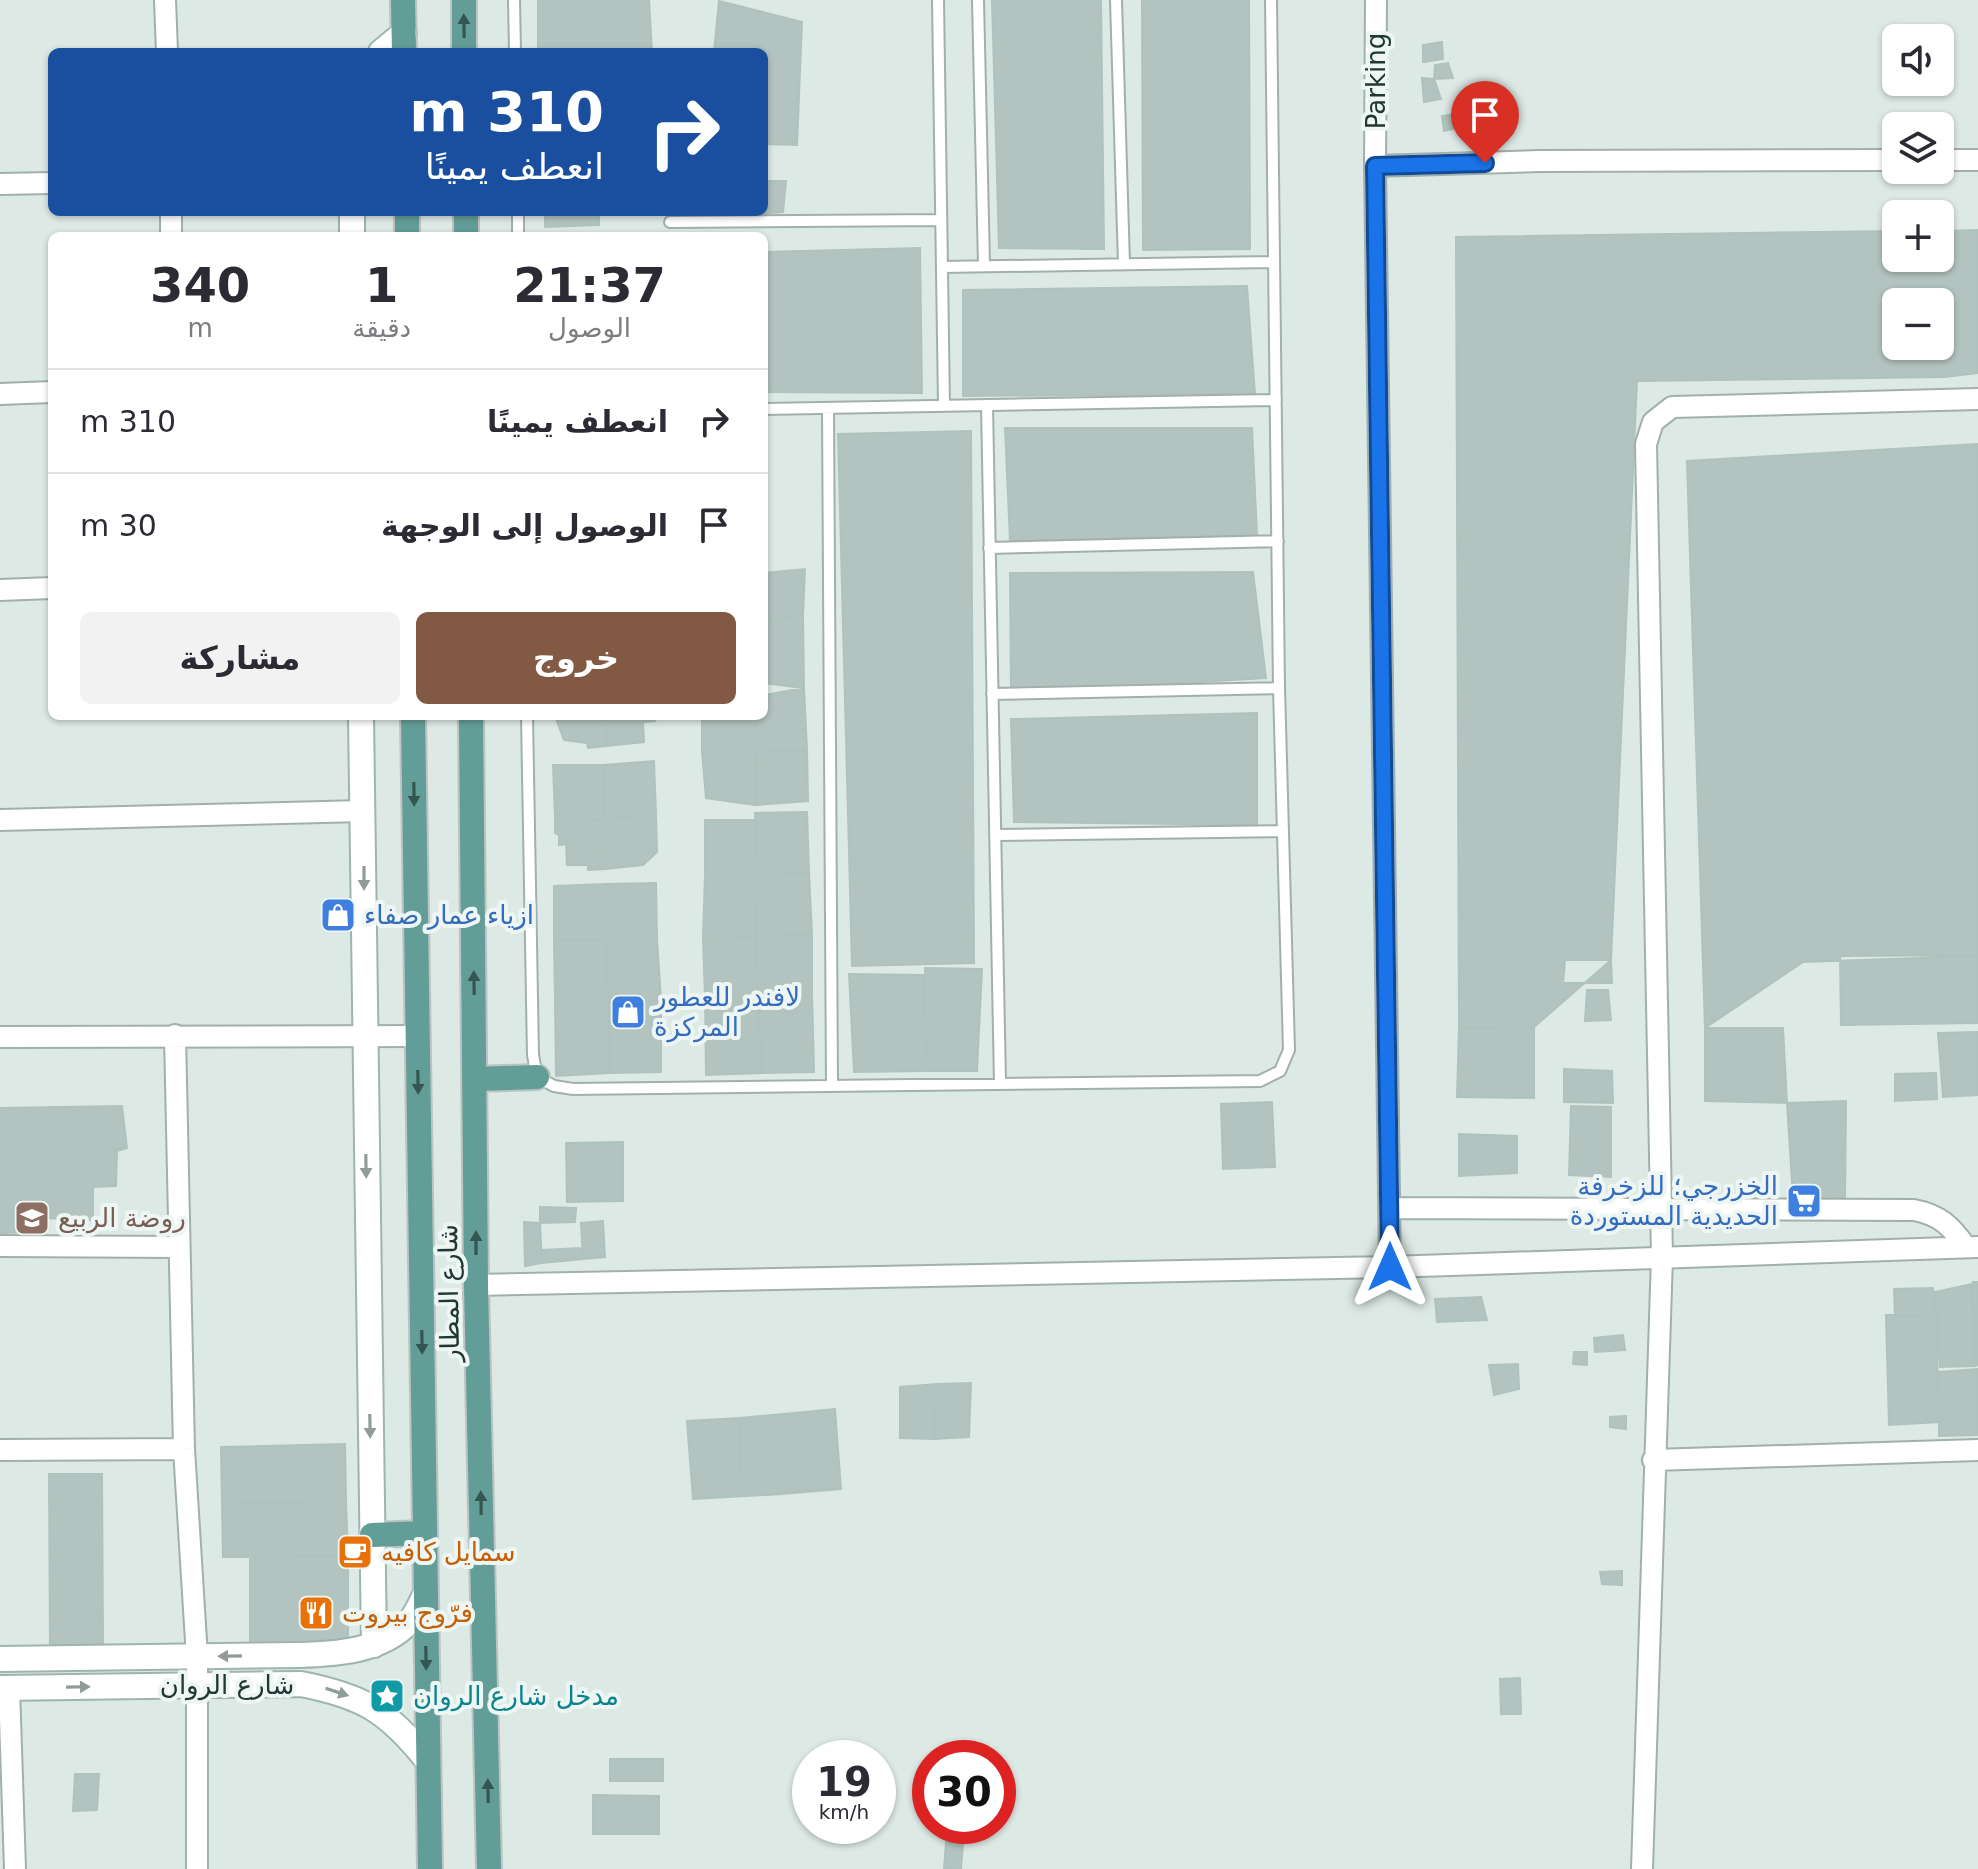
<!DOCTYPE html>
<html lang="ar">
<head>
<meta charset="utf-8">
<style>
  body { margin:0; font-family:"DejaVu Sans","Noto Sans Arabic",sans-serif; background:#f2f2f3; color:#2b2b33; direction:rtl; height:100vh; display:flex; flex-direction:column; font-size:30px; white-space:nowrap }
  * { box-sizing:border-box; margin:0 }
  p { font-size:26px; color:#7c7c81 }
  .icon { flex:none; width:44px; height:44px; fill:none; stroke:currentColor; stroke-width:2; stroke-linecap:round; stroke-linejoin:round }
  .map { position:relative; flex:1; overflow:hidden; direction:ltr }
  .side { position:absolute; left:48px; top:232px; width:720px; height:488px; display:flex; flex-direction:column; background:#fff; border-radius:12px; box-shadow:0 2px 6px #0004; direction:rtl }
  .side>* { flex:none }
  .guide { position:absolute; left:48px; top:48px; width:720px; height:168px; border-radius:12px; box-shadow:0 2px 6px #0004; direction:rtl; background:#1a4fa0; color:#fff; overflow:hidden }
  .controls { position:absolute; left:1882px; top:24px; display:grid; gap:16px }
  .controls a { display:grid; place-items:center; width:72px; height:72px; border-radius:12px; background:#fff; box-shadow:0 2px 6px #0004; font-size:40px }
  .speed { position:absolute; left:792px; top:1740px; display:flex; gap:16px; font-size:40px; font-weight:700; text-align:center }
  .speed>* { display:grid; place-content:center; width:104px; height:104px; border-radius:50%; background:#fff; box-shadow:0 2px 6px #0004; line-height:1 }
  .speed small { font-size:20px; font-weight:400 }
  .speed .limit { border:12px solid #d22; background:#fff; color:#111 }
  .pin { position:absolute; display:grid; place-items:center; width:68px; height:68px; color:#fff; margin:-82px -34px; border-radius:50% 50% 50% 0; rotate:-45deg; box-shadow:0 0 8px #0007 }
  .pin .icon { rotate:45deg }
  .me { position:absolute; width:88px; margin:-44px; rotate:0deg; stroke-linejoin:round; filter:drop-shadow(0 0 6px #0008) }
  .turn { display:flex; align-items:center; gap:28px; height:168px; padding:0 32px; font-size:36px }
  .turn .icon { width:104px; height:104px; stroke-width:2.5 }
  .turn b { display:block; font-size:56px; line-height:68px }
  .eta { display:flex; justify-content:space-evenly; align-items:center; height:136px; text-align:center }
  .eta b { font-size:48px; font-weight:800; line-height:56px }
  .cta { display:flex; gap:16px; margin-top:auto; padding:16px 32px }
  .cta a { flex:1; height:92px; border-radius:12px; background:#825a44; color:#fff; font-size:32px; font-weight:800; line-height:92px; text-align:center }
  .cta a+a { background:#f2f2f3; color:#2b2b33 }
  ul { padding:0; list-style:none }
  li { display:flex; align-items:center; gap:24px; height:104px; padding:0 32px; border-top:2px solid #e1e1e2 }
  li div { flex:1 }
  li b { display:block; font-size:30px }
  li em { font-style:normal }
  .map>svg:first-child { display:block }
</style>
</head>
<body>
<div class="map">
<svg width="1978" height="1869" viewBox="0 0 1978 1869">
  <rect width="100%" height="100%" fill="#dde9e5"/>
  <path fill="#b3c3bf" stroke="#b0c2bd" stroke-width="2" fill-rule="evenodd" d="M538,0h111l3,52h-114z
    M992,0h109l3,249 -105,-1z
    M1142,0h107l1,249 -107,1z
    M719,1l83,21 -5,123 -33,-1v-92h-50z
    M1442,42l1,17 -20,3v-17z
    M1448,63l5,15 -19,1 1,-14z
    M1422,78l12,1 7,20 -17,3z
    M1455,114l1,14 -12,3 -2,-15z
    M764,181h22l-3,31 -51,4 1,-4h31z
    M545,212h54v13l-54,2z
    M1978,230v143l-34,4 -307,4 -26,579 -77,67 -75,1 -3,-791 440,-6v27h44v-27zM1896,302h44v44h-44z
    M547,233l106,1v2h-106z
    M920,248l2,145 -158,-1v-140z
    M1247,286l8,108 -292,2v-106z
    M1005,428h247l5,107 -247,6z
    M971,431l3,532 -122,3 -14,-532z
    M1978,444v512l-175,6 -98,66 -18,-567z
    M805,569l-2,46 -39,6v-48z
    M1253,572l13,106 -255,15 -1,-120z
    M803,615l1,73 -40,-5v-62z
    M804,688l3,62 -52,2v-36h9v-21z
    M1257,713v112l-243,-3 -3,-103z
    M555,716h50l2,30 -19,2 -1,-5 -23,-3z
    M605,716h51l-1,5 -12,1 1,20 -37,4z
    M702,716h53v36h-53z
    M807,750l1,51 -52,4 -1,-53z
    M702,752h53l1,53 -50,-7z
    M654,761l2,54 -51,4 -1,-54z
    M553,765h51l1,54 -29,3 -3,-6 -18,1z
    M807,812l2,61 -51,2 -3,-62z
    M656,815l1,37 -14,13 -37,4 -1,-50z
    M573,816l3,6 29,-3 1,50 -18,1v-5h-21l-1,-21 -7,1v-10l-4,-2v-16z
    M705,820h50l3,55 -53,-1z
    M809,873l3,61 -56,3 2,-62z
    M705,874l53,1 -2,62 -53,2z
    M656,883l1,56h-51l-1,-55z
    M605,884l1,55 -52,2v-55z
    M812,934v60l-54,1 -2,-58z
    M756,937l2,58 -53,2 -2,-58z
    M606,939l2,61h-53l-1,-59z
    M606,939h51l4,61h-53z
    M1978,955v68l-137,2 -1,-69z
    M1565,960h46l1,23h-49z
    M925,968l57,1 -5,102h-51z
    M849,974l75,1 2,96 -72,1z
    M1587,990h21l3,30 -26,1z
    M812,994l2,78 -52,1 -4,-78z
    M758,995l4,78 -56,2 -1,-78z
    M555,1000h53l1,73 -53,3z
    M608,1000h53v72l-52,1z
    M1534,1027v71l-77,-1 2,-69z
    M1705,1028h78l4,75 -82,-2z
    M1978,1032v63l-35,2 -5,-64z
    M1564,1069l48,2 1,32 -49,-1z
    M1936,1073l1,26 -42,2v-27z
    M1846,1101l-1,98 -52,-1 -6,-95z
    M1272,1102l3,65 -52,2 -2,-65z
    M122,1106l5,42 -10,3 -1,35 -23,1v33l-51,-2 -8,14 -34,1v-125z
    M1571,1106l40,1v70l-42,-2z
    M1459,1134l58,2v37l-58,3z
    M623,1142v59l-56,1 -1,-59z
    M540,1207l36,1 -1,14 -35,1z
    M603,1221l2,36 -22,2 -2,-36z
    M524,1222l16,1 2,40 -17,3z
    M581,1248l2,11 -41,4v-13z
    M1973,1282h5v83l-2,1z
    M1972,1284l2,82 -34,1 -5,-75z
    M1933,1288l3,27 -41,1 -1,-27z
    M1481,1297l6,23 -50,2 -2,-23z
    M1886,1315h50l3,107 -50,3z
    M1623,1335l2,15 -30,2 -1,-14z
    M1574,1352h13v13l-14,-1z
    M1518,1364l1,25 -25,6 -5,-30z
    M1977,1369l1,66 -39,1v-64z
    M971,1383l-2,54 -35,2 3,-55z
    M937,1384l-3,55 -34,-1v-51z
    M835,1409l6,80 -59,5 -1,-20 -40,1 -1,-57z
    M1626,1416v13l-16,-2v-10z
    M740,1418l1,57 40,-1 1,20 -89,5 -6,-78z
    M345,1444l1,57 -124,3 -1,-57z
    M49,1474h53l1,171 -53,1z
    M346,1501l2,55 -125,1 -1,-53z
    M348,1556v86h-98v-84z
    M1622,1571v14l-20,-1 -2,-12z
    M1520,1678l1,36h-20l-1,-35z
    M610,1759h53v22h-53z
    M75,1774h24l-2,36 -24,1z
    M593,1795l66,1v38h-66z
    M946,1842l17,2 -2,25h-17z"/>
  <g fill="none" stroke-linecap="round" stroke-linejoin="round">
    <defs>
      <path id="lane" d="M514,0l1,52
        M938,0l6,406
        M978,0l6,265
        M1116,0l8,264
        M518,212v24
        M670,222l271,-2
        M942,267l332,-5
        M987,405l13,679
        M828,408l4,678
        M764,409l512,-9
        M989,548l289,-7
        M992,694l287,-6
        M527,716l6,339 4,22 17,9 19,3 687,-8 20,-10 9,-21 -10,-362 -8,-688
        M995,835l287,-4"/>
      <path id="street" d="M165,0l2,52
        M1376,0l-1,166 15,1101
        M1940,160h38
        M1375,166l165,-5 356,-1
        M0,184l52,-1
        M171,212v24
        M0,394l52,-2
        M0,590l52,-2
        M0,820l363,-9
        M175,1035l9,414 13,208v212
        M0,1037l418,-1
        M1391,1208l523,2c26,5 37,16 52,37
        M0,1246l179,1
        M476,1285l914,-18 588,-20
        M0,1450l184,-1
        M1653,1460l325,-10
        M9,1688l6,181
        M1642,1869l20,-612 -16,-813 7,-22 19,-15 306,-8"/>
      <path id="secondary" d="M381,52l23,-19
        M352,212v24
        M361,716l13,929
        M0,1659l300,-4c37,-1 81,-4 108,-32 8,-7 12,-19 17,-28
        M0,1688l301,-4c62,12 87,27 126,76"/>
      <path id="primary" d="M403,0l1,52
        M464,0v52
        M407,212v24
        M466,212v24
        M413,716l17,1153
        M471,716l5,569 13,584
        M475,1079l62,-2
        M372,1535l52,-2"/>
    </defs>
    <use href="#lane" stroke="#a1b0ac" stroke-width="14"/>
    <use href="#street" stroke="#a1b0ac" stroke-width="24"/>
    <use href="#secondary" stroke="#9db4af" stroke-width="28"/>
    <use href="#primary" stroke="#bcc3c2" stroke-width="28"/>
    <use href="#lane" stroke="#fff" stroke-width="10"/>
    <use href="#street" stroke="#fff" stroke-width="20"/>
    <use href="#secondary" stroke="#fff" stroke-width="24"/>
    <use href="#primary" stroke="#639d97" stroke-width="24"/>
  </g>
  <defs><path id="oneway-solid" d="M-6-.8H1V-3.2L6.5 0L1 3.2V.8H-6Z" transform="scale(2)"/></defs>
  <g fill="#345652">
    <use href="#oneway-solid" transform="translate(464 26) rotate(-91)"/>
    <use href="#oneway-solid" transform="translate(414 794) rotate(89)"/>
    <use href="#oneway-solid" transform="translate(474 983) rotate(-91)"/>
    <use href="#oneway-solid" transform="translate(418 1082) rotate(89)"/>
    <use href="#oneway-solid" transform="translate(476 1243) rotate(-90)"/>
    <use href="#oneway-solid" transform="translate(422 1342) rotate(89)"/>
    <use href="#oneway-solid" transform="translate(481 1503) rotate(-91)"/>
    <use href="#oneway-solid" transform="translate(426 1658) rotate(89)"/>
    <use href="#oneway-solid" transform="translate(488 1791) rotate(-91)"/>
  </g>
  <g fill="#909b9a">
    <use href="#oneway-solid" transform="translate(364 878) rotate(90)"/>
    <use href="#oneway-solid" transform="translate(366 1166) rotate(89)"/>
    <use href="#oneway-solid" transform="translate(370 1426) rotate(89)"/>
    <use href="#oneway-solid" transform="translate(230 1656) rotate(179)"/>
    <use href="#oneway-solid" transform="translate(78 1687) rotate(-1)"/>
    <use href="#oneway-solid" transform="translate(337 1692) rotate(18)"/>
  </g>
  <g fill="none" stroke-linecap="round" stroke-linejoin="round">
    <defs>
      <path id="route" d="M1390,1267l-15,-1101 110,-3"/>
    </defs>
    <use href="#route" stroke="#114b97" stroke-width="20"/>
    <use href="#route" stroke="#1a73e8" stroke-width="14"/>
  </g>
  <defs>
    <symbol id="shop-square" viewBox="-11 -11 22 22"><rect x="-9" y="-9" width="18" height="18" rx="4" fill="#3f7fe0" stroke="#edf6f3"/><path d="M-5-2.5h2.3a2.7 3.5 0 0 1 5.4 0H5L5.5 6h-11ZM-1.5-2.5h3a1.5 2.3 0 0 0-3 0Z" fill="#fff"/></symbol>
    <symbol id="supermarket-square" viewBox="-11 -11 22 22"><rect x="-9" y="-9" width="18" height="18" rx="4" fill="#3f7fe0" stroke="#edf6f3"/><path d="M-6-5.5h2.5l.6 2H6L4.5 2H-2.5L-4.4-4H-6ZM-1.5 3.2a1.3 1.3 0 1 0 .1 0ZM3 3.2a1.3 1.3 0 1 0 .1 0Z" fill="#fff"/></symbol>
    <symbol id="school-square" viewBox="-11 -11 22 22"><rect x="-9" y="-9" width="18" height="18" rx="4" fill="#8d6e63" stroke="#edf6f3"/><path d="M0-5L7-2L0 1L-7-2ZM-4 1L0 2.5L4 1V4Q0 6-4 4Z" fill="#fff"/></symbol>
    <symbol id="cafe-square" viewBox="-11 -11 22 22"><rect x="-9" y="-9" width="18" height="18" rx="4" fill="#e8710a" stroke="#edf6f3"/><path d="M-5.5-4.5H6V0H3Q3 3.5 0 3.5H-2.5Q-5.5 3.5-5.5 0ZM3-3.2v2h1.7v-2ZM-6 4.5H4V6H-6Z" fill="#fff"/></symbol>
    <symbol id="restaurant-square" viewBox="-11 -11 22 22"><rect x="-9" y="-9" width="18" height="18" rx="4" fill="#e8710a" stroke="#edf6f3"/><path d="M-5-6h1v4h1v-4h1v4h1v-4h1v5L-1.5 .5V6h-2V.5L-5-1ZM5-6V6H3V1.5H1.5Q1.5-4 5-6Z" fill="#fff"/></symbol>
    <symbol id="sight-square" viewBox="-11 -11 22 22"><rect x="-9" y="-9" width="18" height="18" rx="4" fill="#0f9aa8" stroke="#edf6f3"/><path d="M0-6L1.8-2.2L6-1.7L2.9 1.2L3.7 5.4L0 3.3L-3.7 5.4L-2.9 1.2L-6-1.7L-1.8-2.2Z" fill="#fff"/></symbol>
  </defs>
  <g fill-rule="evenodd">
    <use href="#shop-square" x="318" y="895" width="40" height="40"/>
    <use href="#shop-square" x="608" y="992" width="40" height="40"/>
    <use href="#supermarket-square" x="1784" y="1181" width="40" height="40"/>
    <use href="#school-square" x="12" y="1198" width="40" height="40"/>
    <use href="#cafe-square" x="335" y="1532" width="40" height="40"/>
    <use href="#restaurant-square" x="296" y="1593" width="40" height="40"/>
    <use href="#sight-square" x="367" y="1676" width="40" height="40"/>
  </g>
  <g text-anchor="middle" stroke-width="8" stroke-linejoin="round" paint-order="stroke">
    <g font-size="26" fill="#203734" stroke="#edf6f3">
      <text transform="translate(1376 81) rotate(-90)" y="9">Parking</text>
      <text transform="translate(449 1293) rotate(-91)" y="9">شارع المطار</text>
      <text x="227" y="1694">شارع الروان</text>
    </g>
    <g font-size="26" fill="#366cbe" stroke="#edf6f3" text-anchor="start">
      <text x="364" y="924">ازياء عمار صفاء</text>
      <text x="654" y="1006">لافندر للعطور<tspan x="654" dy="30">المركزة</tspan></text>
      <text x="1778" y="1195" text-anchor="end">الخزرجي؛ للزخرفة<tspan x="1778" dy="30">الحديدية المستوردة</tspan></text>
    </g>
    <g font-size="26" fill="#785e54" stroke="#edf6f3" text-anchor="start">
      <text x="58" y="1227">روضة الربيع</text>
    </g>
    <g font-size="26" fill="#c56008" stroke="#edf6f3" text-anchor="start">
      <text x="381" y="1561">سمايل كافيه</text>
      <text x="342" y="1622">فرّوج بيروت</text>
    </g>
    <g font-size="26" fill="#0d838f" stroke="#edf6f3" text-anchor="start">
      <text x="413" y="1705">مدخل شارع الروان</text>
    </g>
  </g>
</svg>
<div class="controls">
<a><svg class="icon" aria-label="sound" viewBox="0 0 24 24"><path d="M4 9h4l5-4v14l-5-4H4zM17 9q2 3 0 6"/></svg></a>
<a><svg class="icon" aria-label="layers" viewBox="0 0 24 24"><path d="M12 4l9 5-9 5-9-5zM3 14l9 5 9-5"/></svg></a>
<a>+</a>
<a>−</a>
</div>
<div class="speed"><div>19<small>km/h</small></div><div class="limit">30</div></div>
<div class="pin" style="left:1485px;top:163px;background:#d93025"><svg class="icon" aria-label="arrive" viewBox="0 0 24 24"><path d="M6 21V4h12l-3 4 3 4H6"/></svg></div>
<svg class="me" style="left:1390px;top:1267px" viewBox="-20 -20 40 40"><path d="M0-17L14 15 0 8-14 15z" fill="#1a73e8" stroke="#fff" stroke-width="4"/></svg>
<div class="guide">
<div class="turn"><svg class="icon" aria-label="right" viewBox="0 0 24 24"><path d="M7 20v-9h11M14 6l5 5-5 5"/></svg><div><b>310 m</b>انعطف يمينًا</div></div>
</div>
<section class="side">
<div class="eta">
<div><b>21:37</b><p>الوصول</p></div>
<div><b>1</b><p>دقيقة</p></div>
<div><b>340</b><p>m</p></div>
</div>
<ul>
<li><svg class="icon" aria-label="right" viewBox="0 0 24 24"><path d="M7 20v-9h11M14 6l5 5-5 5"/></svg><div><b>انعطف يمينًا</b></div><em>310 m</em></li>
<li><svg class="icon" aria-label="arrive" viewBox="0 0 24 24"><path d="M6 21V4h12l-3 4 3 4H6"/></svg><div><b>الوصول إلى الوجهة</b></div><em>30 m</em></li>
</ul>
<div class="cta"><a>خروج</a><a>مشاركة</a></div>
</section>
</div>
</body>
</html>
